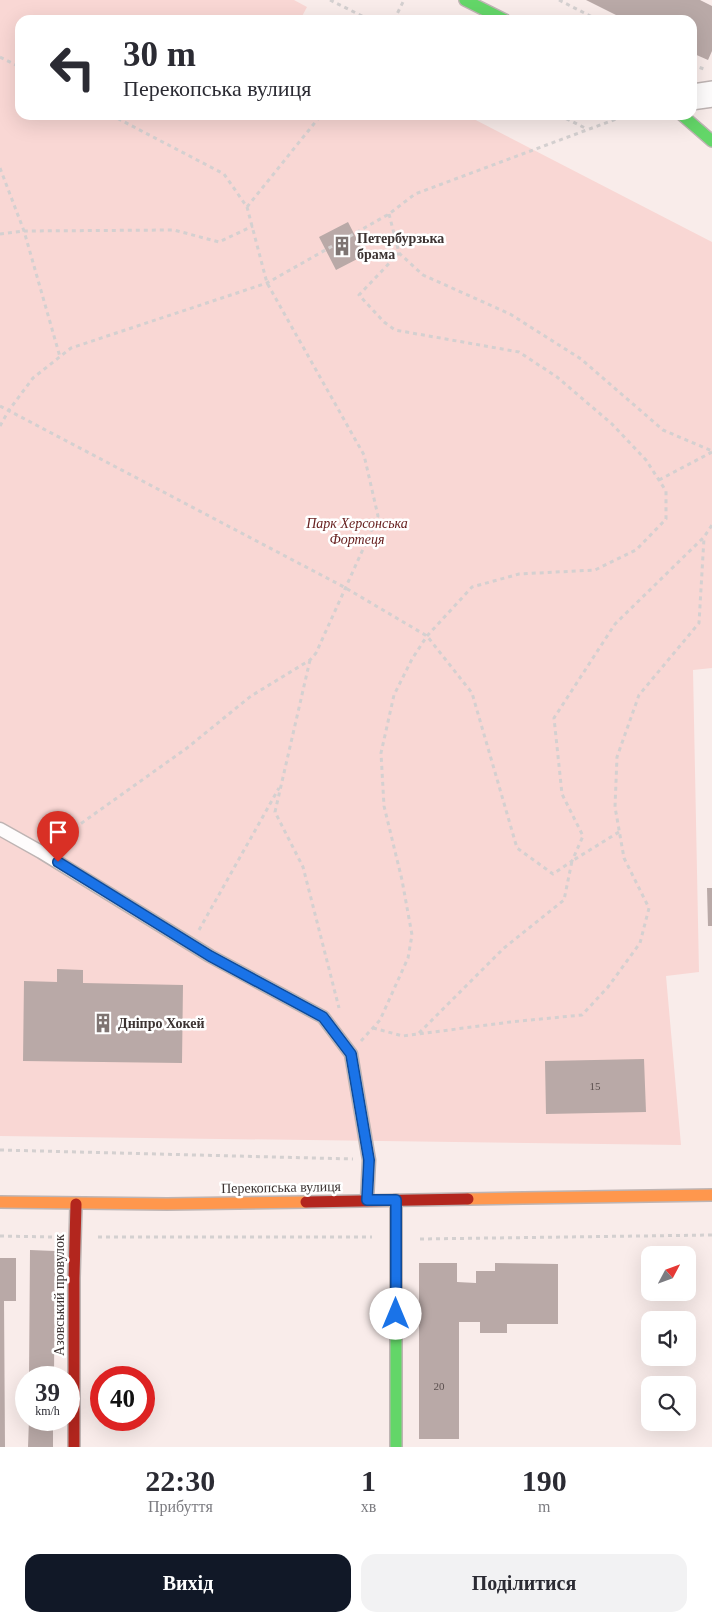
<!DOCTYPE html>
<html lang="uk">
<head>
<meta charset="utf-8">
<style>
  body { margin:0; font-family:"Times New Roman",serif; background:#f2f2f3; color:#2b2b33; height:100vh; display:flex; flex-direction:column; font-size:19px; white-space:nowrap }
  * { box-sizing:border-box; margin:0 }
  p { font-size:16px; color:#7c7c81 }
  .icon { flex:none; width:28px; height:28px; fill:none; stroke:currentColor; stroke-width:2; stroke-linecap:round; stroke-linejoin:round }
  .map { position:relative; height:1447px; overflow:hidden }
  .drawer { display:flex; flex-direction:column; background:#fff; flex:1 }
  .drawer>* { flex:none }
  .guide { position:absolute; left:15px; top:15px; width:682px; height:105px; border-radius:15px; box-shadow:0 5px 20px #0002; background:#fff; color:#2b2b33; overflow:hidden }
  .needle { width:32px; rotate:49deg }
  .controls { position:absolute; left:641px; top:1246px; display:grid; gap:10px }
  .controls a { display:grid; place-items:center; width:55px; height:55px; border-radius:10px; background:#fff; box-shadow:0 5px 20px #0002; font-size:25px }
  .speed { position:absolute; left:15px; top:1366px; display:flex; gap:10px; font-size:25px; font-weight:700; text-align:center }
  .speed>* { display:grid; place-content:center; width:65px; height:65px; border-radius:50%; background:#fff; box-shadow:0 5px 20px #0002; line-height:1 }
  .speed small { font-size:12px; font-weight:400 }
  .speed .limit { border:8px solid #d22; background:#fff; color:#111 }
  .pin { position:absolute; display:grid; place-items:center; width:42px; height:42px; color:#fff; margin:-51px -21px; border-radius:50% 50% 50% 0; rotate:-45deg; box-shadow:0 0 5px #0007 }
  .pin .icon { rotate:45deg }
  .me { position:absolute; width:55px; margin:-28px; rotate:0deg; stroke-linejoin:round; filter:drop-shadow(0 0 4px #0008) }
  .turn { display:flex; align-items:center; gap:18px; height:105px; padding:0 25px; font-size:22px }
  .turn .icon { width:65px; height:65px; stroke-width:2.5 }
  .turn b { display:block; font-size:35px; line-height:42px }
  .eta { display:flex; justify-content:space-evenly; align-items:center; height:85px; text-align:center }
  .eta b { font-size:30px; font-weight:600; line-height:35px }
  .primary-button { display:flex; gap:10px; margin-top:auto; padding:10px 25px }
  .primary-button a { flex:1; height:58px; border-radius:15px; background:#111827; color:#fff; font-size:20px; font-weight:600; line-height:58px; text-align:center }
  .primary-button a+a { background:#f2f2f3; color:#2b2b33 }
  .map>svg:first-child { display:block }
</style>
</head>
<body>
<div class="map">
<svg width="712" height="1447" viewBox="0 0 712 1447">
  <rect width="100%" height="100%" fill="#f9ecea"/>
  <path fill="#f9d7d4" d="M0,0h294l13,7 -7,13h-280v95h446l246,127v426l-19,2 6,302 -33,4 15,169 -681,-9z"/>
  <path fill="#b9a9a7" d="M586,0h114l12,6v45l-4,9 -16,-7v-33h-66z
    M348,222l17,33 -29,15 -17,-33z
    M707,888h5v38h-4z
    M57,969l26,1v13l100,2 -1,78 -159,-2 1,-80 33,1z
    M644,1059l2,53 -100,2 -1,-53z
    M30,1250l25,1 -1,127h-25z
    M0,1258h16v43h-12l1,146h-5z
    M419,1263h38v19l19,1v-12h19v-8l63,1v60h-51v9h-27v-11h-21v117h-40z
    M29,1420h24v27h-25z"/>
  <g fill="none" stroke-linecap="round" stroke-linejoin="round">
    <defs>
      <path id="lane" d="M0,829l41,23 169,104 113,61 28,37 18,106 -2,40"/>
      <path id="street" d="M692,97l20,-3"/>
      <path id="fast" d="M465,0l40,20
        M682,115l30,26
        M396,1200v247"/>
      <path id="slow" d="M468,1199l244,-4
        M0,1202l167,2 139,-2"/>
      <path id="jam" d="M306,1202l162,-3
        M74,1447v-169l2,-74"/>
    </defs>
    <use href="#lane" stroke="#beb4b3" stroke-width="15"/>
    <use href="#street" stroke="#beb4b3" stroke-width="28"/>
    <use href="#fast" stroke="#beb4b3" stroke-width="14"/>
    <use href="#slow" stroke="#beb4b3" stroke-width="14"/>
    <use href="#jam" stroke="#beb4b3" stroke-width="14"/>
    <path stroke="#d4d0d0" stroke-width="3" stroke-dasharray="4 4" stroke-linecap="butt" d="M330,0l40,20
      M559,0l39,20
      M394,20l10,-20
      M0,57l20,10
      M692,65l15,5
      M559,115l28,14
      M0,168l24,63 36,126
      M247,207l74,-92
      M389,214l10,39 24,22 87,39 71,45 82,71 49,21
      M0,234l24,-3 150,-1 45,12 34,-16
      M0,406l344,181 83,49 45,57 45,155 36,26 19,-13 11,-25 -21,-42 -8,-76 61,-94 89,-87 8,-12
      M0,426l9,-16 24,-32 38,-30 196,-65 122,-69 26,-20 212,-79
      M659,480l53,-28
      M310,660l-35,152 28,55 36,141
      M55,842l132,-94 64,-52 59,-36 6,-7 62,-137 -14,-61 -97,-172 -20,-76 -23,-33 -113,-59
      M199,930l80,-142
      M373,1028l30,8 107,-14 72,-7 26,-28 32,-44 9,-35 -25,-50 -9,-51 2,-50 22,-62 60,-72 5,-85
      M419,1033l85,-85 60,-48 8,-39 47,-29
      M361,1041l19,-21 28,-62 4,-23 -10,-55 -18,-74 -3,-53 13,-58 18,-36 15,-23 45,-49 47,-13 76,-4 41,-20 30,-31v-28l-20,-31 -34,-36 -55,-47 -38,-25 -124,-22 -11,-8 -25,-27 40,-42
      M0,1150l353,9
      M0,1236l52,1
      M98,1237h274
      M420,1239l292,-4"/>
    <use href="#lane" stroke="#fefcfc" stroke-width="12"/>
    <use href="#street" stroke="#fefcfc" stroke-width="25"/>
    <use href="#fast" stroke="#63d668" stroke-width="11"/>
    <use href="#slow" stroke="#ff974d" stroke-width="11"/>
    <use href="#jam" stroke="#b3261e" stroke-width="11"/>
  </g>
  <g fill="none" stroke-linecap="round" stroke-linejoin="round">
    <defs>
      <path id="route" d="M58,862l152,94 113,61 28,37 18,106 -2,40h29v114"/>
    </defs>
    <use href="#route" stroke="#114b97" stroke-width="12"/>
    <use href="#route" stroke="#1a73e8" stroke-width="9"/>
  </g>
  <defs>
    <symbol id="building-bare" viewBox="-9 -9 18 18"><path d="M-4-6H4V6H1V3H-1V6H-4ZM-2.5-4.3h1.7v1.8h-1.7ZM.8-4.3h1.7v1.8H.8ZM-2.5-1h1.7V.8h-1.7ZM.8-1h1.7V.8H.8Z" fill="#7e7472" stroke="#fff" stroke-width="2.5" paint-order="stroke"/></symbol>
  </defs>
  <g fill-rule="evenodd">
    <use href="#building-bare" x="328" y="232" width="28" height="28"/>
    <use href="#building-bare" x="89" y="1009" width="28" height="28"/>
  </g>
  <g text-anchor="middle" stroke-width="5" stroke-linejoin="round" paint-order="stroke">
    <g font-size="11" fill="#5b504f">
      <text x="595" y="1090">15</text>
      <text x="439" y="1390">20</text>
    </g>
    <g font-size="14" font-weight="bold" fill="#3c3332" stroke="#fff" text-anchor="start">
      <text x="357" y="243">Петербурзька<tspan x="357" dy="16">брама</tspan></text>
      <text x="118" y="1028">Дніпро Хокей</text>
    </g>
    <g font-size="14" font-style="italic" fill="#682221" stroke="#fff">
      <text x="357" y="528">Парк Херсонська<tspan x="357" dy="16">Фортеця</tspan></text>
    </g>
    <g font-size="14" fill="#3c3332" stroke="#fff">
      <text transform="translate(281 1187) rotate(-1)" y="5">Перекопська вулиця</text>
      <text transform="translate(59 1295) rotate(-90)" y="5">Азовський провулок</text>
    </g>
  </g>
</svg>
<div class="controls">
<a><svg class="needle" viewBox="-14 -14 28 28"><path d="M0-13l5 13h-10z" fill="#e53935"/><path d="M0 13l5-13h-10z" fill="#7c7c81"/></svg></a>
<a><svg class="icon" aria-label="sound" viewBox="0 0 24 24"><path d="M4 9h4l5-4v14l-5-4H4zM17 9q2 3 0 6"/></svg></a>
<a><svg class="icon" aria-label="search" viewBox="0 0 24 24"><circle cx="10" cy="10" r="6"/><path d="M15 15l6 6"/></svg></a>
</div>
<div class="speed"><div>39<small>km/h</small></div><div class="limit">40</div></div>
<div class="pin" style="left:58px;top:862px;background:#d93025"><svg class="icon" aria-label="arrive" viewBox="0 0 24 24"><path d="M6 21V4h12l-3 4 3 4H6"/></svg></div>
<svg class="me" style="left:396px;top:1314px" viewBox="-20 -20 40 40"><circle r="19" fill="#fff"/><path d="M0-13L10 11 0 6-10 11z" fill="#1a73e8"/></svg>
<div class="guide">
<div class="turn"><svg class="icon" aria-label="left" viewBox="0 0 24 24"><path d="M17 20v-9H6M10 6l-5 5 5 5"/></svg><div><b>30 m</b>Перекопська вулиця</div></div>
</div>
</div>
<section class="drawer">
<div class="eta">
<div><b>22:30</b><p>Прибуття</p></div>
<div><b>1</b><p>хв</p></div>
<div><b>190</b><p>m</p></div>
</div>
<div class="primary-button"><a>Вихід</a><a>Поділитися</a></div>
</section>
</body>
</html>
